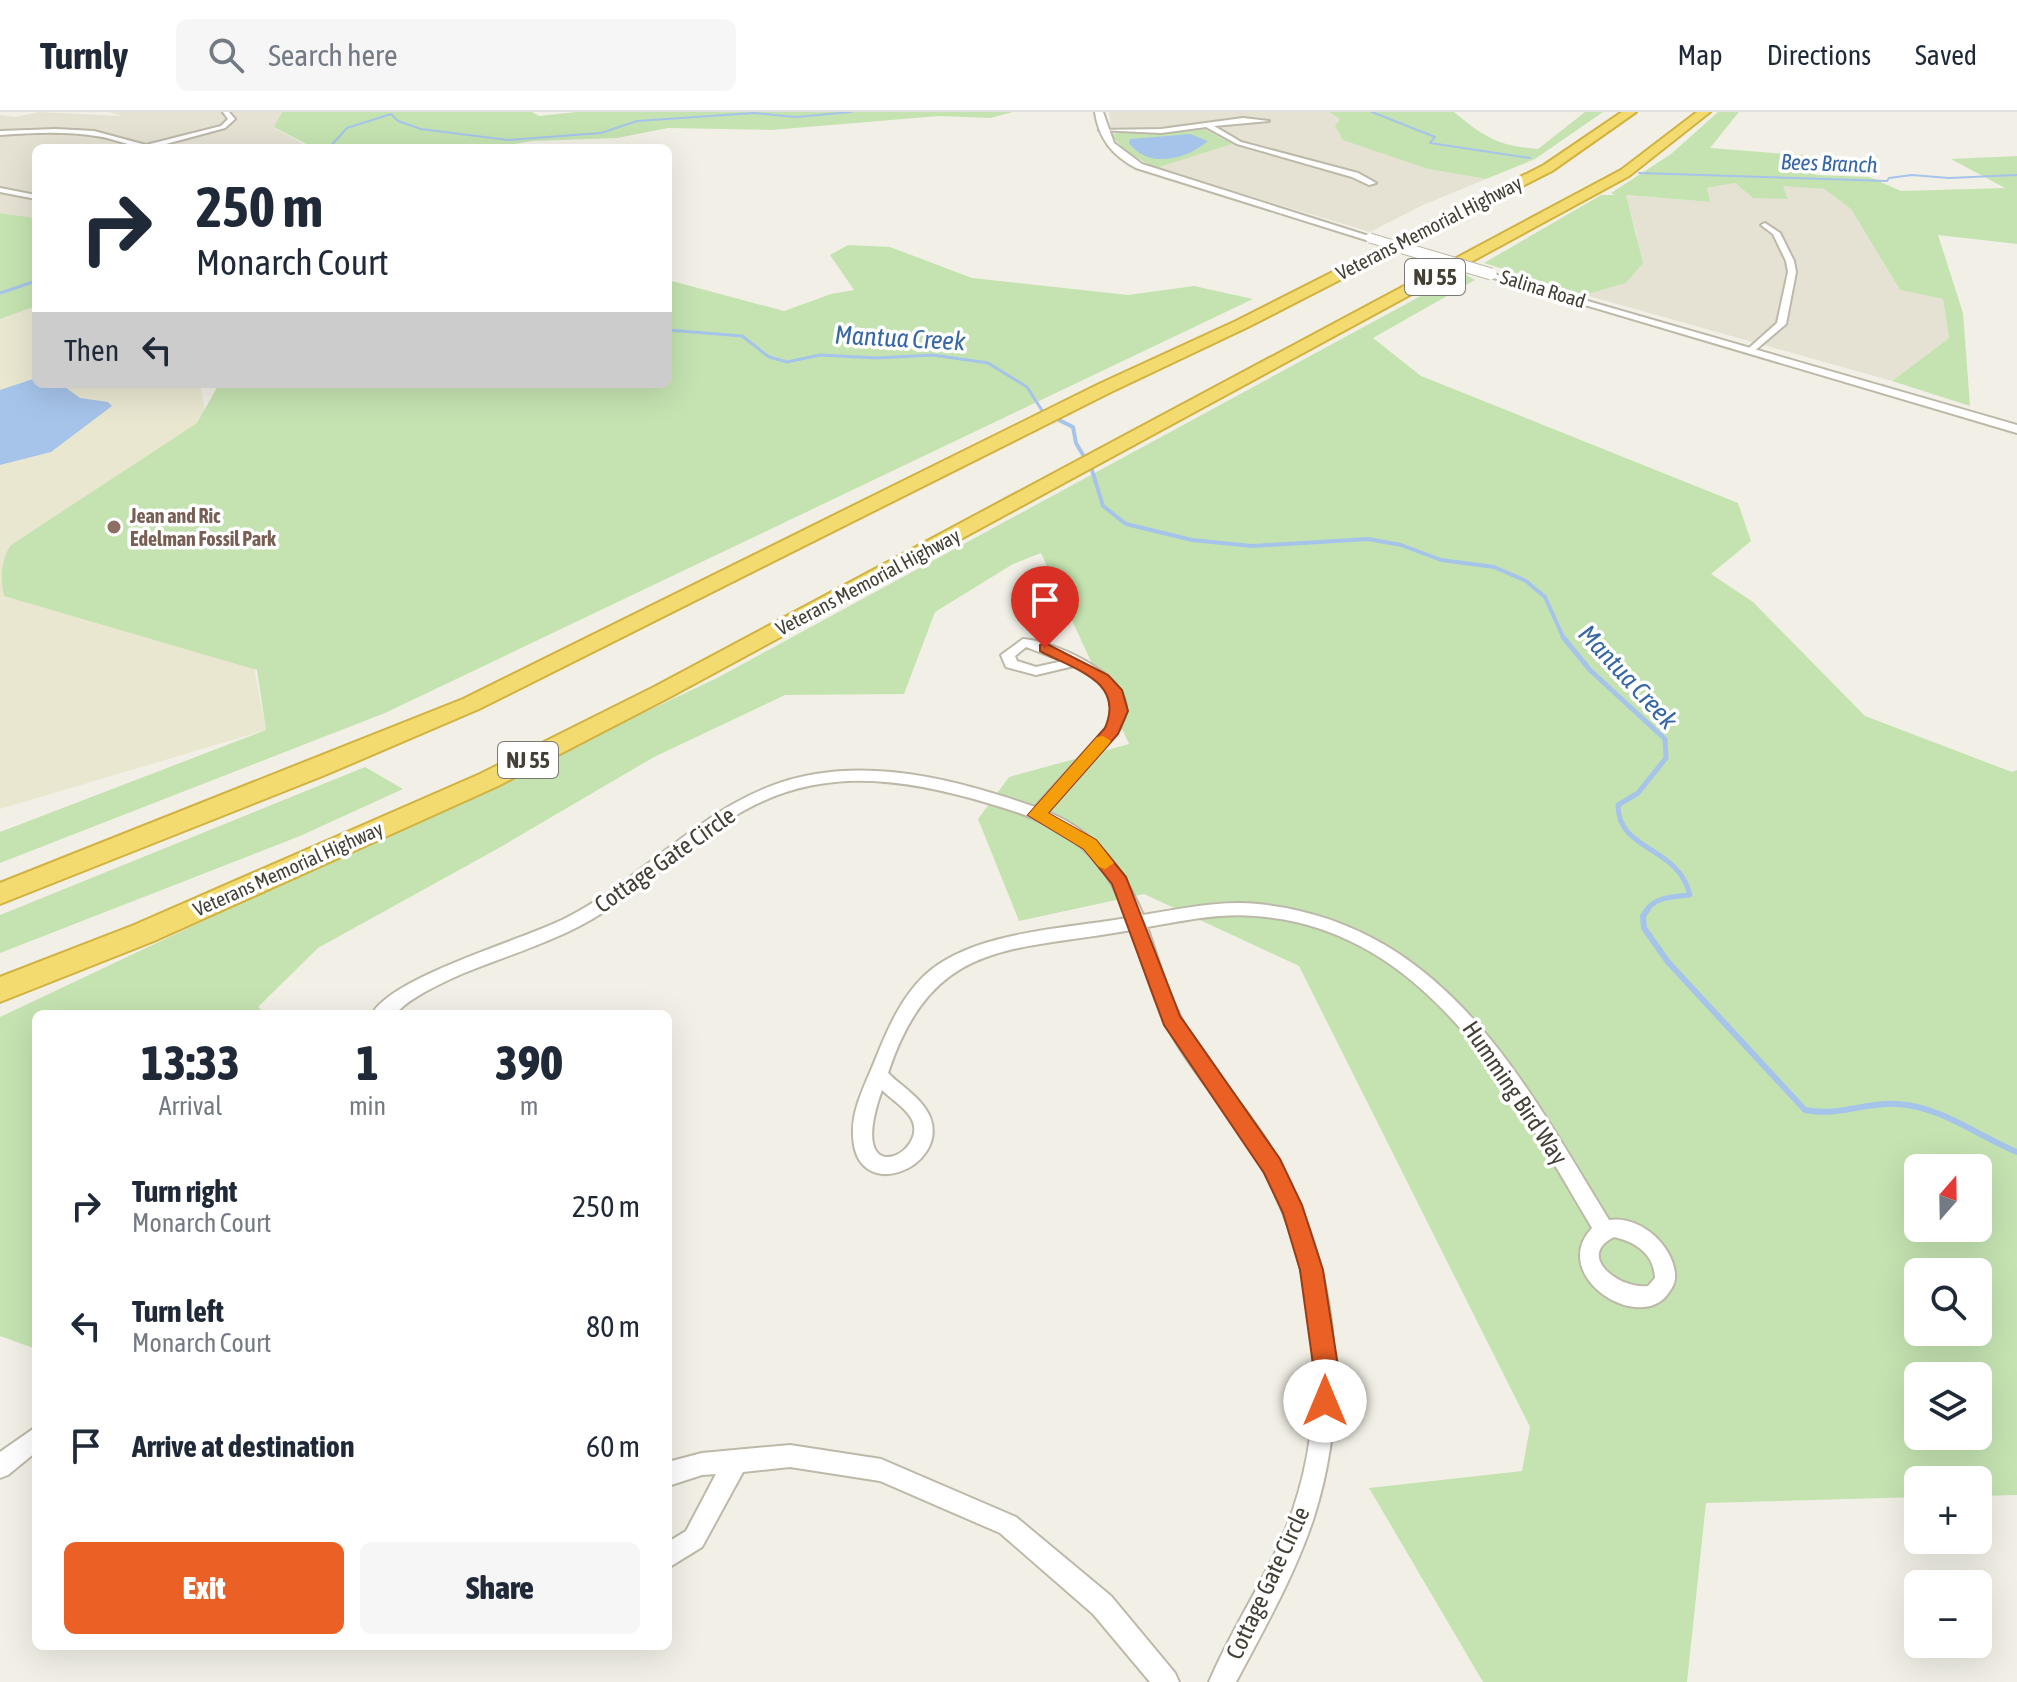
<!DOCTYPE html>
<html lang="en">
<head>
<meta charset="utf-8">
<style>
  body { margin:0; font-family:"Asap Condensed",sans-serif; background:#f6f6f7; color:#1f2937; height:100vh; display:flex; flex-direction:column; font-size:30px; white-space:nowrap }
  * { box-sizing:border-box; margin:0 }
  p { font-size:26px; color:#747a83 }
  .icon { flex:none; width:44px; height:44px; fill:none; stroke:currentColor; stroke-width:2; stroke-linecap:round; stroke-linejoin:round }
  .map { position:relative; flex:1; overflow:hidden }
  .sheet { position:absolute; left:32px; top:898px; width:640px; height:640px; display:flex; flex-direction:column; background:#fff; border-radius:12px; box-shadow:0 8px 32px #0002 }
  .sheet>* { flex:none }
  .hud { position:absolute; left:32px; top:32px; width:640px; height:244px; border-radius:12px; box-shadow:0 8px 32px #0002; background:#fff; color:#1f2937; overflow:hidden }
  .needle { width:52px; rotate:20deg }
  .fabs { position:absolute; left:1904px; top:1042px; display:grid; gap:16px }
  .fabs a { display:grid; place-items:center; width:88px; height:88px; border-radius:12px; background:#fff; box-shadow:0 8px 32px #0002; font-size:40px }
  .pin { position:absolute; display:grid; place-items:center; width:68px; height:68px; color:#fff; margin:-82px -34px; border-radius:50% 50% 50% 0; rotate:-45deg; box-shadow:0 0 8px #0007 }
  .pin .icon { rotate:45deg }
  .me { position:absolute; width:88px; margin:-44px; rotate:0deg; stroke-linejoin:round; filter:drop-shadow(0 0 6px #0008) }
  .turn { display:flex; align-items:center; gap:28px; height:168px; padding:0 32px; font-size:36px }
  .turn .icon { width:104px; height:104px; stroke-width:2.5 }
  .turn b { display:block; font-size:56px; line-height:68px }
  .then { display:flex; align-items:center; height:76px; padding:0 32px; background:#0003; gap:16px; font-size:30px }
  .eta { display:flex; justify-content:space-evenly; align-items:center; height:136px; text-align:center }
  .eta b { font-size:48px; font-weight:800; line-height:56px }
  .cta { display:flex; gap:16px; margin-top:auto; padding:16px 32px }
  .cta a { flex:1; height:92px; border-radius:12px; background:#ea6025; color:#fff; font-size:32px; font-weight:800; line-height:92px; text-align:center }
  .cta a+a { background:#f6f6f7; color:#1f2937 }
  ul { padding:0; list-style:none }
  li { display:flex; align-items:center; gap:24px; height:120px; padding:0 32px }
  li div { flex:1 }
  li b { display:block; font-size:30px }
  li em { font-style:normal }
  header { display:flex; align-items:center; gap:48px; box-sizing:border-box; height:112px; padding:0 40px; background:#fff; border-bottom:2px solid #e0e1e3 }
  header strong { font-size:38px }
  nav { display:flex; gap:44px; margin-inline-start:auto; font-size:28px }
  .search { width:560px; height:72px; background:#f6f6f7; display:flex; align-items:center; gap:20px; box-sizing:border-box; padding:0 28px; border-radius:12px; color:#747a83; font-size:30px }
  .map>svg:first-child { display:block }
</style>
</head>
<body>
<header>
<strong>Turnly</strong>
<div class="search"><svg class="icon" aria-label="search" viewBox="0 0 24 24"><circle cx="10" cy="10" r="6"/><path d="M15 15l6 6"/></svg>Search here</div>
<nav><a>Map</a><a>Directions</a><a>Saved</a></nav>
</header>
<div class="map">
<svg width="2017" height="1570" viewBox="0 0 2017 1570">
  <rect width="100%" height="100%" fill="#f2f0e6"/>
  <path fill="#e5e2d4" d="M39,0l84,4 -14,-4h173l-7,16 32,18 -271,2v70l-36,-5v-98l16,2z
    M1109,0h220l99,57 58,10 -63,26 -53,27 -214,-64 -28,-15 -10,-9 -6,-8z
    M1735,71l18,15h35l-6,-13 42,4 27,20 49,81 43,9 6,39 -57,43 -307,-86 41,-12 11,-48 -12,-40 84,7 -2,-14z"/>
  <path fill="#eae7d1" d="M36,193v79h164l66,346 -266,79v-492z"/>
  <path fill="#c5e3b1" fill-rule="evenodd" d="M282,0h250l7,4 37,-4h437l-23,6 -51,-2 -168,14 -103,-2 -51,10 -85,3 -40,7h-187l1,-4 -32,-17z
    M1329,0h125c30,25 44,34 84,37l47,-37h18l-68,47 -49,20 -58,-10 -85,-29 -8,-14 5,-7z
    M1718,0h21l-29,36 104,8 1,10 -14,2 16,7 52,2 32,14 104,-3 -54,-29 66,-3v88l-79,-9 25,78 7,93 -78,-25 57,-43 -6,-39 -43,-9 -49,-81 -27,-20 -41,-3 5,13 -35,-1 -18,-15 -28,5 3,14 -84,-7 17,68 -17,20 -41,12 -101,-32 117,-68h14l-4,-2 60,-39z
    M1202,16l30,16 -76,24 -28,-15 -16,-17 7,-4h45z
    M0,101l36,5v88l-36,13z
    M848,133l42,2 82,31 156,17 66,-9 59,13 -868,414 -385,150v-31l266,-102 -9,-60 -253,-74c-4,-15 -3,-38 7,-51l186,-122 22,-39h449v-104l116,31 47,-17 23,-4 -24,-35z
    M1463,161l12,7 -102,58 48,38 317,127 13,38 -40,33 42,28 112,114 147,56 5,-2v725l-39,1v-16h-60v17l-212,6 -19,179h-204l-114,-194 153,-17 8,-44 -231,-461 -155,-72 -125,27 -41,-102 31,-42 120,-33 -88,-191 -28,11 -78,48 -31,82 -119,1 -131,62 -157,92 -179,99 -60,59 8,7h-230v335l-36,-13v-319l717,-339zM1918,1056h60v60h-60zM1918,1160h60v60h-60zM1918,1264h60v60h-60z
    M365,655l38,22 -103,47 -300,117v-38z"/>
  <path fill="#a6c4ea" d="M1190,22l18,7c-22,19 -60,28 -79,2l1,-4z
    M36,266v6h25l19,14 28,4 4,4 -61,46 -51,13v-75z"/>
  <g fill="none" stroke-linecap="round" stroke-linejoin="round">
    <path stroke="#a6c4ea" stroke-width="2" d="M1372,0l63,25 -5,6 100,15
      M391,2l7,7 23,8 87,11 93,-7 36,-12 117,-8 42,4 55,-5
      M329,36l18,-20 44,-14
      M1639,61l248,8 2,-3 23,-3 37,3 68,-3"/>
    <path stroke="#a6c4ea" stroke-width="3" d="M0,181l36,-12
      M668,218l74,6 27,21 18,5 33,-7 57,3 56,-3 55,8 39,24 16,25 20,10"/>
    <path stroke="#a6c4ea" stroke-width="4" d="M1059,308l14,7 3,16 16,27 11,36 23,18 66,16 60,6 116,-7 33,6 40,15 53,7 32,14 19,16 19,42"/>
    <path stroke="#a6c4ea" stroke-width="5" d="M1563,525l27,33 75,69 1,19 -28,35 -20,12c0,47 60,40 72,90 -16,2 -34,1 -44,16"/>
    <path stroke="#a6c4ea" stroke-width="6" d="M1648,797l-5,7 1,12 24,34 137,148c32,7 60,-8 92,-6 43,2 81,32 120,48"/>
    <defs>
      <path id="minor" d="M223,0h6l6,7 -10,9 -74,20c-18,0 -37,-10 -55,-12 -32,-5 -64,-3 -96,-1v-4l56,-2 38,2 52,14 75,-19 7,-7z
        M1243,6l26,3 -55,5 27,16 117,31 18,10 -7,2 -17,-8 -115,-33 -31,-17 -45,6 -62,-3 62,-1z
        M0,76l36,7v4l-36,-7z
        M1765,111l15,10 14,28 2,11 -10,52 -34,29 -5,-3 2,-2 28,-25 11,-51 -2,-11 -13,-27 -12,-9z
        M1023,527c30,2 100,33 103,67 1,8 -3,16 -7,24l-71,82c48,20 75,56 95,103 37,-6 77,-15 115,-11 185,19 264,174 351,316 30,-5 63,24 66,53 1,10 -3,15 -8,22 -30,38 -119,-20 -75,-67 -78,-132 -164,-300 -337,-312 -36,-3 -73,5 -108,11 12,34 21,70 40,102 24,42 59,77 84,119 66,111 82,246 43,369 -19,58 -50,112 -78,165h-27c21,-50 52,-96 74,-146 50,-118 38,-263 -24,-374 -24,-43 -58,-78 -83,-120 -21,-35 -31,-74 -45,-112 -119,22 -198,7 -243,143 14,14 34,25 42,44 20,51 -77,90 -77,16 -1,-25 14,-52 23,-75 12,-30 25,-60 49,-83 48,-44 140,-46 202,-57 -24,-69 -69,-95 -136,-114 -94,-28 -181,-40 -267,19 -42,28 -79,63 -122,90 -42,27 -91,41 -138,60 -19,8 -37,17 -54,28 -6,4 -12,12 -20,13 -5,1 -12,0 -18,0 21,-38 151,-74 194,-96 86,-44 150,-129 250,-144 73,-12 150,9 219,33l71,-79c15,-33 -5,-47 -32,-62l-38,9 -30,-8 -5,-12zM1026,535l37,14 -27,6 -19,-6 -2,-5zM882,978c10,10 26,19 31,32 12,34 -68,70 -31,-32zM1614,1125c22,5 40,17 41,41l-7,8c-28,4 -73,-30 -34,-49z
        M36,1315v25l-28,23 -8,3v-26z
        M790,1333l91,14 135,58 95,79 64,77 4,9h-29l-57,-68 -93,-81 -120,-52 -90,-14 -47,5 -41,75 -34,21v-26l18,-11 30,-57 -14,1 -34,11v-24l34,-9z"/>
      <path id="tertiary" d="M1095,0h8l11,31 28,21 233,74 -9,2 -230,-72c-24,-13 -37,-29 -41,-56z
        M1487,160l530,153v8l-530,-157z"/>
      <path id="motorway" d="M1622,0h14l-84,59 -304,156 -137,65 -632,317 -154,66 -325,129v-21l463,-184 636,-315 137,-63 308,-156z
        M1697,0h13l-81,64 -959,521 -172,89 -344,155 -154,61v-25l134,-52 346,-151 174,-87 967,-517z"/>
    </defs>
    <use href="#minor" stroke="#bcb9a9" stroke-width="4"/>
    <use href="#tertiary" stroke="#bcb9a9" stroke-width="4"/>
    <use href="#motorway" stroke="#d1b240" stroke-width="4"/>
    <use href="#minor" fill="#fff" fill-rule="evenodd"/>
    <use href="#tertiary" fill="#fff" fill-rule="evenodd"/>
    <use href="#motorway" fill="#f3db6f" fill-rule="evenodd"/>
    <defs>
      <path id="tertiary-bridge-far1" d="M1370,126l40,12"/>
      <path id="tertiary-bridge" d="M1403,136l88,26"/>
    </defs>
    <use href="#tertiary-bridge-far1" stroke="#bcb9a9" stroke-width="11" stroke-linecap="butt"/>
    <use href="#tertiary-bridge" stroke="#bcb9a9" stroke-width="13" stroke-linecap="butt"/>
    <use href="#tertiary-bridge-far1" stroke="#fff" stroke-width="9"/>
    <use href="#tertiary-bridge" stroke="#fff" stroke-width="11"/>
  </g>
  <path fill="#ea6025" stroke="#983e18" stroke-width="2" d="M1045,531l63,32 14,15 6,21 -10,23 -70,79 48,27 30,37 54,139 100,143 22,46 21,65 17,109 -6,30 -9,4 -9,-4 -3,-8 2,-22 -15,-109 -17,-57 -19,-40 -100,-148 -52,-141 -28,-35 -56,-34 77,-87c20,-47 -30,-58 -65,-77v-6z"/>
  <path fill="#f59e0b" d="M1103,624l8,5 -3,4 -60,68 48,27 18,23 -9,6 -6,-2 -15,-18 -56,-34 69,-78z"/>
  <circle fill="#8d6e63" stroke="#fff" stroke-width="3" cx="114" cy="415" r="8"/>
  <g text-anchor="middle" stroke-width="7" stroke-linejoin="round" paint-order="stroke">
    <g font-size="20" fill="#444036" stroke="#fff">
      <text transform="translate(1429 116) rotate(-27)" y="7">Veterans Memorial Highway</text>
      <text transform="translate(1543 177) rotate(17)" y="7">Salina Road</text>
      <text transform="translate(868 470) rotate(-28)" y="7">Veterans Memorial Highway</text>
      <text transform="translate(288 757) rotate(-24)" y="7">Veterans Memorial Highway</text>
    </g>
    <g font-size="20" font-weight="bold" fill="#785e54" stroke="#fff" text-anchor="start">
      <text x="130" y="411">Jean and Ric<tspan x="130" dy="23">Edelman Fossil Park</tspan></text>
    </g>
    <g font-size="22" font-style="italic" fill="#3767a7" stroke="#fff">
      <text transform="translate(1829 51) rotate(2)" y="8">Bees Branch</text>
    </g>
    <g fill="#fff" stroke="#7c7972" stroke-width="2">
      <rect x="1405" y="147" width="60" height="36" rx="6"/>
      <rect x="498" y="630" width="60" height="36" rx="6"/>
    </g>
    <g font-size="22" font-weight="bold" fill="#444036">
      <text x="1435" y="173">NJ 55</text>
      <text x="528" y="656">NJ 55</text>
    </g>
    <g font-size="24" fill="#444036" stroke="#fff">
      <text transform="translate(665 748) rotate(-35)" y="8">Cottage Gate Circle</text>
      <text transform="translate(1515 981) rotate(56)" y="8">Humming Bird Way</text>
      <text transform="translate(1268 1471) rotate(-65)" y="8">Cottage Gate Circle</text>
    </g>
    <g font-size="26" font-style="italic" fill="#3767a7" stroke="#fff">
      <text transform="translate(900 226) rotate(3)" y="9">Mantua Creek</text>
      <text transform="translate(1628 565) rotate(47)" y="9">Mantua Creek</text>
    </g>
  </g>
</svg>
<div class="fabs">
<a><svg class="needle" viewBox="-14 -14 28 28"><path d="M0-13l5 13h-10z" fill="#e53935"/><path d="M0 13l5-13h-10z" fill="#747a83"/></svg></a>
<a><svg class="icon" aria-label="search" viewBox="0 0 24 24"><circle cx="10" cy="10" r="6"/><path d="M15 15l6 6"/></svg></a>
<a><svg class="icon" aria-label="layers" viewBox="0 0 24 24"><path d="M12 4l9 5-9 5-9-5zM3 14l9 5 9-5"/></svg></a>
<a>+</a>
<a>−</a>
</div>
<div class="pin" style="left:1045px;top:536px;background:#d93025"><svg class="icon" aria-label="arrive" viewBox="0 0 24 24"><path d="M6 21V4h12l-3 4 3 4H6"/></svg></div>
<svg class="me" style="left:1325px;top:1289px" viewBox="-20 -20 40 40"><circle r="19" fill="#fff"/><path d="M0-13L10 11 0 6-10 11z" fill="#ea6025"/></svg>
<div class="hud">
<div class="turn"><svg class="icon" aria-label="right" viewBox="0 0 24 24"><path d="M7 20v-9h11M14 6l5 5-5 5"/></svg><div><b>250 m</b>Monarch Court</div></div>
<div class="then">Then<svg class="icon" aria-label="left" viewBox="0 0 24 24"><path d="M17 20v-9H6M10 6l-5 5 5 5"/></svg></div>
</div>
<section class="sheet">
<div class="eta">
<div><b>13:33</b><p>Arrival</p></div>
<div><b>1</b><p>min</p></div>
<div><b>390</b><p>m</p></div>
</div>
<ul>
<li><svg class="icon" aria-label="right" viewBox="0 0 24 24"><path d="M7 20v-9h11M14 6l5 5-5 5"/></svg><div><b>Turn right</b><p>Monarch Court</p></div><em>250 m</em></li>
<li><svg class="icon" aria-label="left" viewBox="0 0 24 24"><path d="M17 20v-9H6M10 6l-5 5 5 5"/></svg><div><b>Turn left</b><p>Monarch Court</p></div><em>80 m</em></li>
<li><svg class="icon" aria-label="arrive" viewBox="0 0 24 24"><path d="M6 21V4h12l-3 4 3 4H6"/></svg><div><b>Arrive at destination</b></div><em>60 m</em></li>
</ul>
<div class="cta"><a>Exit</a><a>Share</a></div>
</section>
</div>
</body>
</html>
